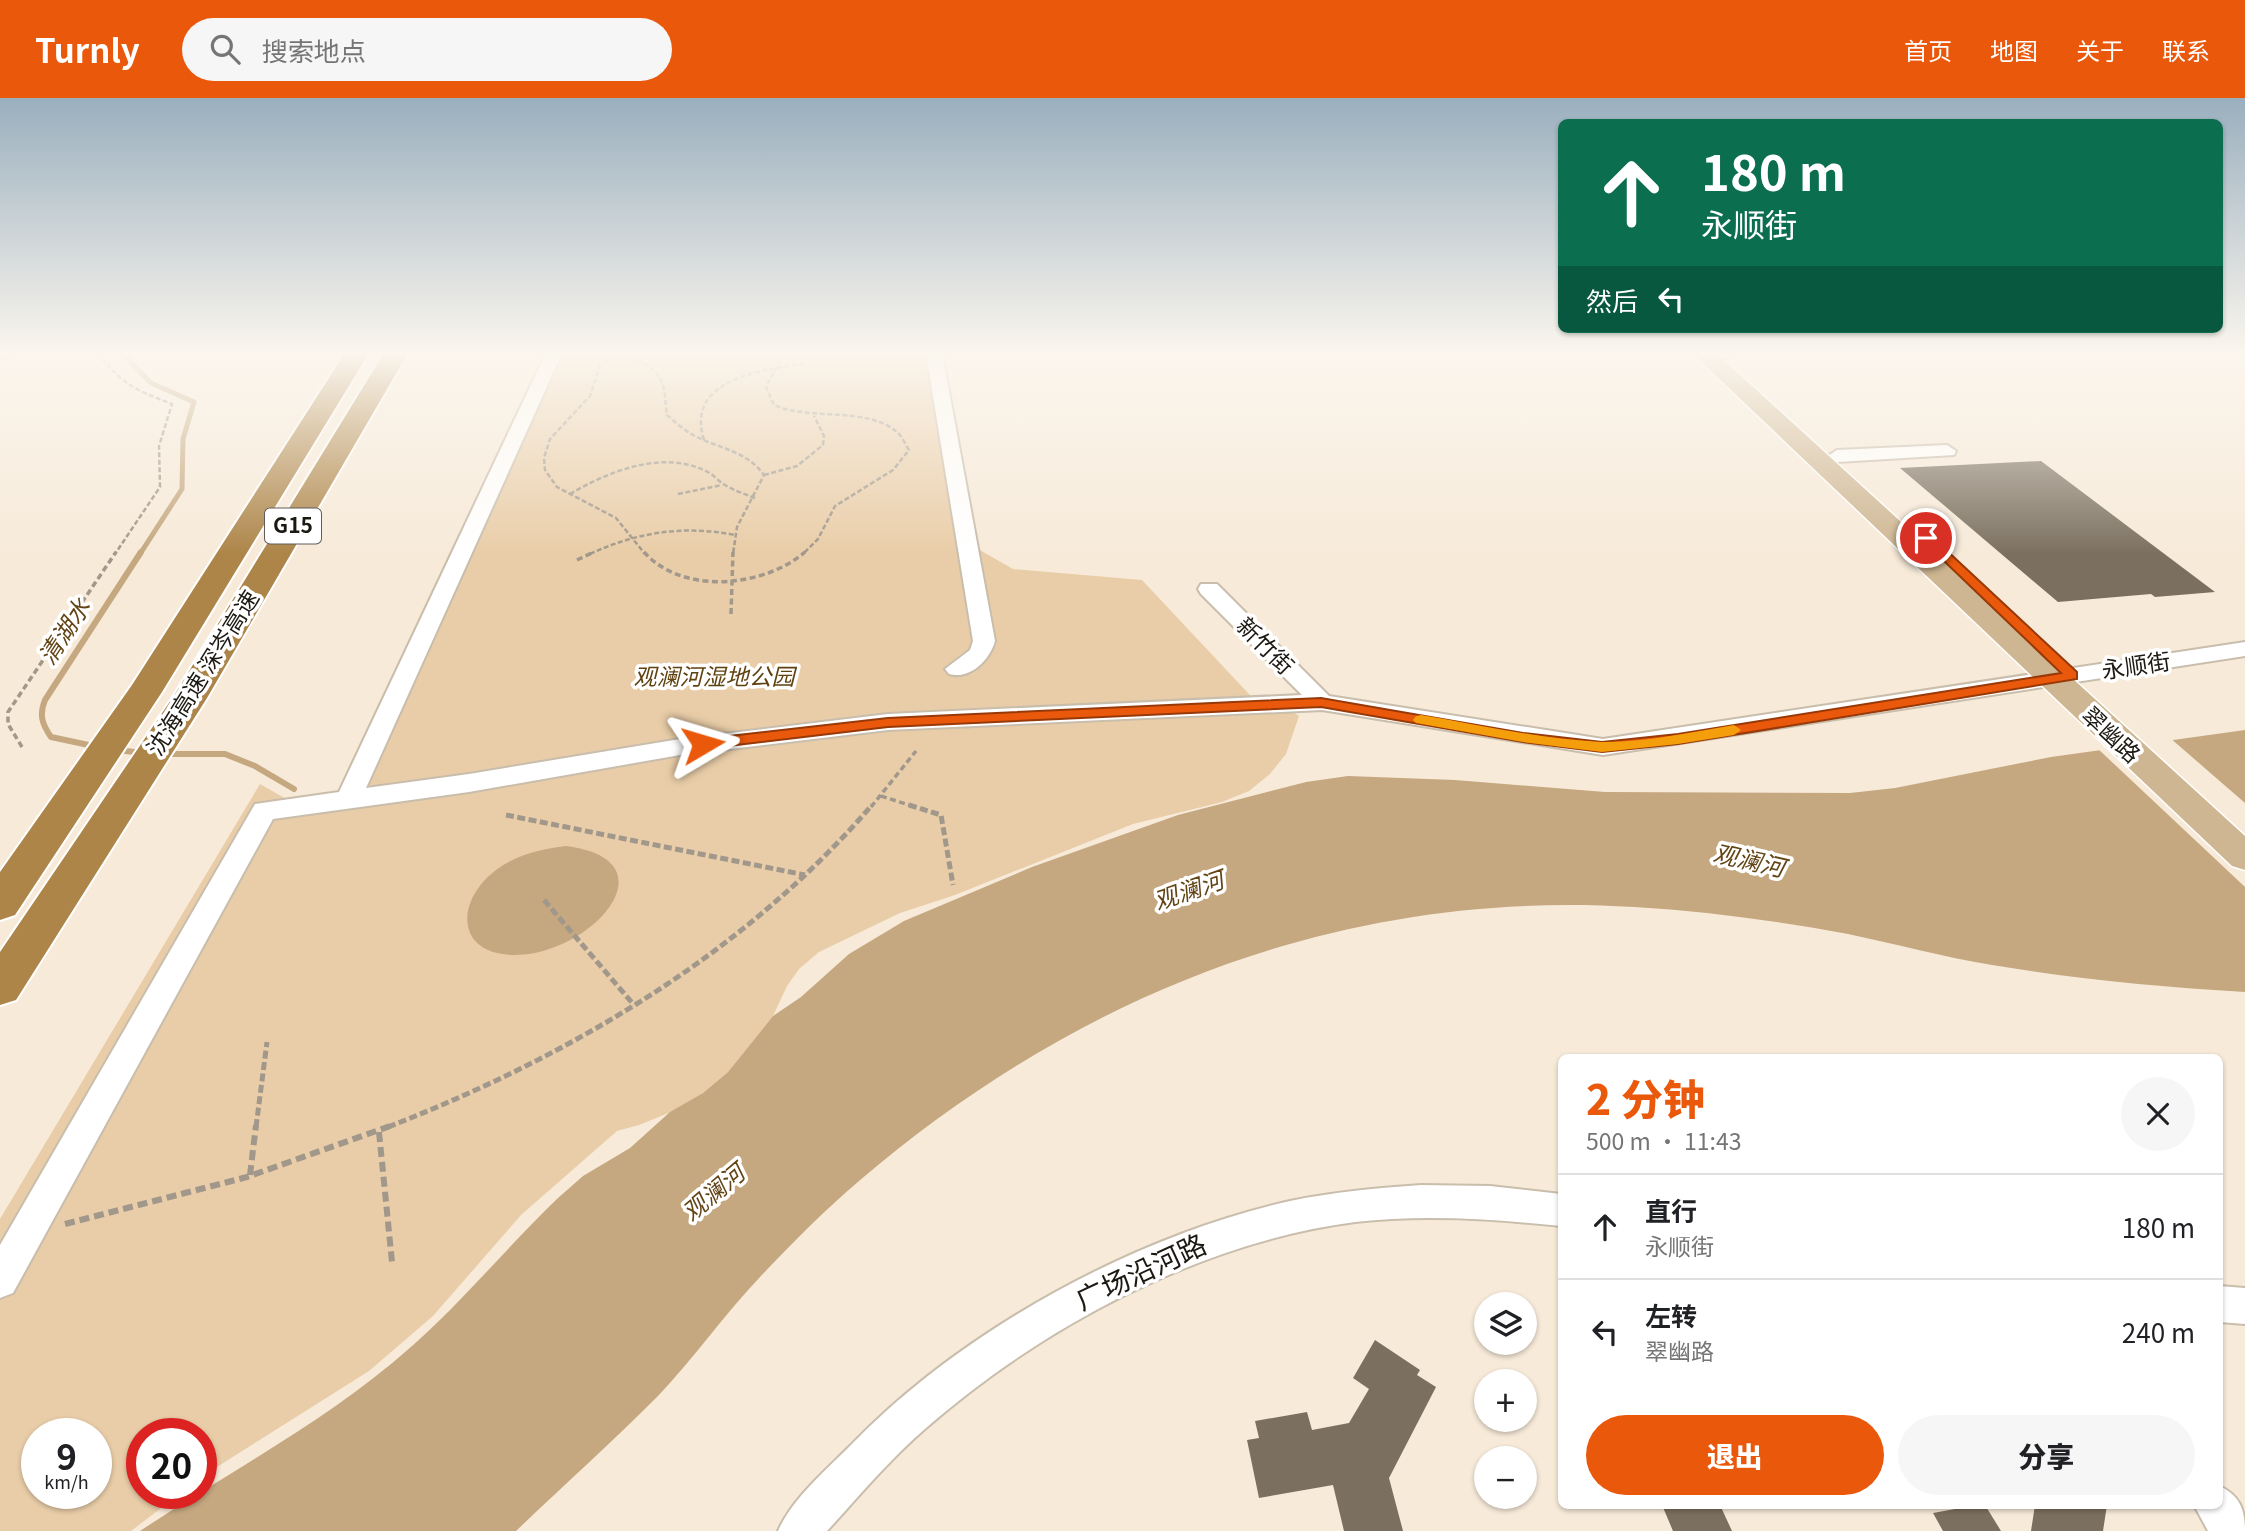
<!DOCTYPE html>
<html lang="zh">
<head>
<meta charset="utf-8">
<style>
  body { margin:0; font-family:Georgia,"Noto Sans SC",serif; background:#f6f6f6; color:#202124; height:100vh; display:flex; flex-direction:column; font-size:26px; white-space:nowrap }
  * { box-sizing:border-box; margin:0 }
  p { font-size:23px; color:#757577 }
  .icon { flex:none; width:38px; height:38px; fill:none; stroke:currentColor; stroke-width:2; stroke-linecap:round; stroke-linejoin:round }
  .map { position:relative; flex:1; overflow:hidden }
  .sheet { position:absolute; left:1558px; top:956px; width:665px; height:455px; display:flex; flex-direction:column; background:#fff; border-radius:10px; box-shadow:0 2px 5px #0004 }
  .sheet>* { flex:none }
  .hud { position:absolute; left:1558px; top:21px; width:665px; height:214px; border-radius:10px; box-shadow:0 2px 5px #0004; background:#0b6e4f; color:#fff; overflow:hidden }
  .controls { position:absolute; left:1474px; top:1194px; display:grid; gap:14px }
  .controls a { display:grid; place-items:center; width:63px; height:63px; border-radius:50%; background:#fff; box-shadow:0 2px 5px #0004; font-size:35px }
  .speed { position:absolute; left:21px; top:1320px; display:flex; gap:14px; font-size:35px; font-weight:700; text-align:center }
  .speed>* { display:grid; place-content:center; width:91px; height:91px; border-radius:50%; background:#fff; box-shadow:0 2px 5px #0004; line-height:1 }
  .speed small { font-size:18px; font-weight:400 }
  .speed .limit { border:10px solid #d22; background:#fff; color:#111 }
  .pin { position:absolute; display:grid; place-items:center; width:60px; height:60px; color:#fff; margin:-30px; border:4px solid #fff; border-radius:50%; box-shadow:0 2px 7px #0007 }
  .me { position:absolute; width:77px; margin:-38px; rotate:83deg; stroke-linejoin:round; filter:drop-shadow(0 0 5px #0008) }
  .turn { display:flex; align-items:center; gap:24px; height:147px; padding:0 28px; font-size:32px }
  .turn .icon { width:91px; height:91px; stroke-width:2.5 }
  .turn b { display:block; font-size:49px; line-height:60px }
  .then { display:flex; align-items:center; height:66px; padding:0 28px; background:#0003; gap:14px; font-size:26px }
  .round { display:grid; place-items:center; flex:none; width:74px; height:74px; border-radius:37px; background:#f6f6f6 }
  .headline { display:flex; align-items:center; justify-content:space-between; height:119px; padding:0 28px }
  h1 { font-size:42px; font-weight:800; line-height:52px; color:#ea580c }
  .cta { display:flex; gap:14px; margin-top:auto; padding:14px 28px }
  .cta a { flex:1; height:80px; border-radius:42px; background:#ea580c; color:#fff; font-size:28px; font-weight:800; line-height:80px; text-align:center }
  .cta a+a { background:#f6f6f6; color:#202124 }
  ul { padding:0; list-style:none }
  li { display:flex; align-items:center; gap:21px; height:105px; padding:0 28px; border-top:2px solid #e0e0e0 }
  li div { flex:1 }
  li b { display:block; font-size:26px }
  li em { font-style:normal }
  header { display:flex; align-items:center; gap:42px; box-sizing:border-box; height:98px; padding:0 35px; background:#ea580c; color:#fff }
  header strong { font-size:33px }
  nav { display:flex; gap:38px; margin-inline-start:auto; font-size:24px }
  .search { width:490px; height:63px; background:#f6f6f6; display:flex; align-items:center; gap:18px; box-sizing:border-box; padding:0 24px; border-radius:38px; color:#757577; font-size:26px }
  .map>svg:first-child { display:block }
</style>
</head>
<body>
<header>
<strong>Turnly</strong>
<div class="search"><svg class="icon" aria-label="search" viewBox="0 0 24 24"><circle cx="10" cy="10" r="6"/><path d="M15 15l6 6"/></svg>搜索地点</div>
<nav><a>首页</a><a>地图</a><a>关于</a><a>联系</a></nav>
</header>
<div class="map">
<svg width="2245" height="1433" viewBox="0 0 2245 1433">
  <rect width="100%" height="100%" fill="#f7ead9"/>
  <path fill="#e9cda8" fill-rule="evenodd" d="M544,255h400l34,196 35,20 129,11 121,129 24,-1 12,8 -13,38 -16,20 -21,17 -27,11 -89,22 -178,71 -55,18 -81,39 -20,17 -12,17 -14,30 -45,56 -25,21 -32,19 -32,13 -22,6 -96,84 -88,101 -64,55 -168,106v-44h-59v60h39l-50,38h-131v-312l260,-435 28,16 49,-8zM37,1335h59v60h-59z"/>
  <path fill="#c5a880" d="M2245,632v262c-85,-5 -169,-13 -253,-27 -49,-8 -96,-21 -144,-31 -71,-13 -143,-23 -214,-27 -292,-18 -555,86 -775,274 -34,29 -68,63 -99,96 -36,38 -66,81 -102,119 -46,46 -95,90 -142,135h-376c90,-60 189,-111 272,-185 52,-46 96,-100 146,-148l25,-22 47,-28 40,-36 33,-19 25,-21 45,-56 28,-19 48,-43 55,-33 128,-54 146,-52 128,-33 42,-6 107,4 150,12 245,1 45,-5 156,-31z
    M566,748c110,14 25,109 -51,109 -60,0 -60,-54 -19,-85 20,-15 45,-21 70,-24z"/>
  <path fill="#f7ead9" d="M2169,639l76,66v84l-149,-140z"/>
  <g fill="none" stroke-linecap="round" stroke-linejoin="round">
    <path stroke="#c5a880" stroke-width="5" d="M122,255l29,30 43,19 -11,37 -1,50 -42,65"/>
    <path stroke="#c5a880" stroke-width="6" d="M98,649l-47,-10c-9,-13 -12,-22 -6,-37l96,-148
      M117,652l26,3
      M162,656h63l30,12 39,23"/>
  </g>
  <path fill="#7b7060" d="M2041,363l174,131 -60,5 -4,-3 -93,8 -158,-134z
    M1375,1242l45,30 -3,5 19,12 -47,91 14,53h-59l-11,-46 -74,13 -12,-58 12,-2 -4,-17 52,-9 5,18 37,-7 20,-34 -16,-11z
    M1662,1407h58l12,26h-59z
    M1977,1407h8l16,26h-58l-10,-18z
    M2035,1407h72l-4,26h-72z"/>
  <g fill="none" stroke-linecap="round" stroke-linejoin="round">
    <defs>
      <path id="minor" d="M546,255h16l-196,435 103,-14 211,-35 208,-25 414,-19 -101,-101 -3,-5 3,-5h16l112,112 274,43 642,-97v14l-642,99 -281,-45 -434,20 -208,25 -211,37 -196,27 -260,474 -13,5v-53l255,-441 84,-12z
        M926,255h16l53,288c-5,19 -25,39 -46,33l-4,-5 25,-19 3,-9z
        M1698,255h37c-7,7 -26,8 -36,5z
        M1947,347l9,6 -2,4 -117,7 -9,-6 9,-6z
        M1421,1087l69,1 71,8v32c-69,-7 -137,-12 -206,-4 -154,20 -312,104 -429,206 -36,31 -67,68 -99,103h-49c14,-32 47,-60 72,-85 112,-116 282,-209 440,-245 43,-9 87,-13 131,-16z
        M2219,1188l26,2v36l-26,-2z
        M2219,1388c21,9 26,24 26,45h-37l-14,-26h25z"/>
      <path id="major" d="M1692,255h24l529,483v34l-13,-4z"/>
      <path id="highway" d="M345,255h24l-207,339 -147,223 -15,5v-48l132,-187z
        M384,255h24l-201,345 -191,302 -16,5v-53l175,-258z"/>
    </defs>
    <use href="#minor" stroke="#c9bdac" stroke-width="4"/>
    <use href="#major" stroke="#fff" stroke-width="3"/>
    <use href="#highway" stroke="#fff" stroke-width="4"/>
    <path stroke="#a1988b" stroke-width="2.5" stroke-dasharray="5 2.5" stroke-linecap="butt" d="M97,255c27,32 36,36 75,51l-13,42 1,41 -45,67
      M620,255l-20,13 -10,30 -40,43 -6,19 1,12 12,17 59,31 29,36
      M784,255l-18,34 8,18c36,16 93,1 123,27 5,4 8,12 12,18l-16,20 -58,36 -17,33 -15,15
      M570,258c28,-3 71,-6 89,21 7,10 6,26 8,38 8,7 17,15 26,20 26,14 53,15 71,40l-27,52 -4,27
      M704,342c-19,-60 55,-70 99,-76
      M764,377l33,-9 26,-21 1,-9 -10,-20
      M570,396c39,-23 94,-45 138,-22 7,4 11,10 17,13 10,6 20,9 30,13
      M678,396l44,-9
      M590,456c47,-22 94,-29 145,-19"/>
    <path stroke="#a1988b" stroke-width="3.5" stroke-dasharray="6 3.5" stroke-linecap="butt" d="M644,454c38,43 119,36 161,0
      M577,462l17,-8
      M731,516l2,-62
      M22,649l-14,-23v-12l108,-160
      M881,698l34,11
      M871,709l45,-56"/>
    <path stroke="#a1988b" stroke-width="5" stroke-dasharray="8 3.5" stroke-linecap="butt" d="M909,707l32,10 12,70
      M506,717l299,60
      M544,802l90,105
      M256,1029l11,-85
      M388,1029c182,-71 356,-173 484,-322"/>
    <path stroke="#a1988b" stroke-width="6" stroke-dasharray="10 5" stroke-linecap="butt" d="M379,1034l13,130
      M250,1077l6,-50
      M65,1126l182,-47 146,-52"/>
    <use href="#minor" fill="#fff" fill-rule="evenodd"/>
    <use href="#major" fill="#ceb692" fill-rule="evenodd"/>
    <use href="#highway" fill="#ad8549" fill-rule="evenodd"/>
    <path stroke="#898075" stroke-width="3.5" stroke-dasharray="10 5" stroke-linecap="butt" d="M0,260l15,-5"/>
  </g>
  <linearGradient id="sky" x2="0" y2="1"><stop stop-color="#9aafbe"/><stop offset="0.56" stop-color="#fbf6ee"/><stop offset="1" stop-color="#fbf6ee" stop-opacity="0"/></linearGradient>
  <rect width="2245" height="456" fill="url(#sky)"/>
  <path fill="#ea580c" stroke="#983908" stroke-width="2" d="M1926,436l4,1 147,137v7l-399,65 -76,8 -79,-10 -202,-35 -433,20 -185,22 -8,-5 8,-5 185,-21 433,-20 202,35 79,9 76,-8 383,-61 -139,-133 -2,-2z"/>
  <path fill="#f59e0b" d="M1421,617c59,10 120,24 180,27 42,1 91,-10 133,-17l7,5 -7,5 -56,9 -76,8 -79,-10 -107,-19 -3,-3 3,-4z"/>
  <g text-anchor="middle" stroke-width="7" stroke-linejoin="round" paint-order="stroke">
    <rect fill="#fff" stroke="#605d59" stroke-width="2" x="265" y="410.5" width="56" height="35" rx="5"/>
    <g font-size="21" font-weight="bold" fill="#1c1812">
      <text x="293" y="435">G15</text>
    </g>
    <g font-size="23" fill="#1c1812" stroke="#fff">
      <text transform="translate(1265 548) rotate(45)" y="8">新竹街</text>
      <text transform="translate(2136 568) rotate(-8)" y="8">永顺街</text>
      <text transform="translate(203 575) rotate(-58)" y="8">沈海高速 深岑高速</text>
      <text transform="translate(2111 637) rotate(43)" y="8">翠幽路</text>
    </g>
    <g font-size="23" font-style="italic" fill="#604211" stroke="#fff">
      <text x="714" y="587">观澜河湿地公园</text>
    </g>
    <g font-size="24" font-style="italic" fill="#634515" stroke="#fff">
      <text transform="translate(65 534) rotate(-57)" y="8">清湖水</text>
      <text transform="translate(1749 763) rotate(13)" y="8">观澜河</text>
      <text transform="translate(1189 793) rotate(-19)" y="8">观澜河</text>
      <text transform="translate(714 1095) rotate(-40)" y="8">观澜河</text>
    </g>
    <g font-size="28" fill="#1c1812" stroke="#fff">
      <text transform="translate(1141 1174) rotate(-25)" y="10">广场沿河路</text>
    </g>
  </g>
</svg>
<div class="controls">
<a><svg class="icon" aria-label="layers" viewBox="0 0 24 24"><path d="M12 4l9 5-9 5-9-5zM3 14l9 5 9-5"/></svg></a>
<a>+</a>
<a>−</a>
</div>
<div class="speed"><div>9<small>km/h</small></div><div class="limit">20</div></div>
<div class="pin" style="left:1926px;top:440px;background:#d93025"><svg class="icon" aria-label="arrive" viewBox="0 0 24 24"><path d="M6 21V4h12l-3 4 3 4H6"/></svg></div>
<svg class="me" style="left:703px;top:646px" viewBox="-20 -20 40 40"><path d="M0-17L14 15 0 8-14 15z" fill="#ea580c" stroke="#fff" stroke-width="4"/></svg>
<div class="hud">
<div class="turn"><svg class="icon" aria-label="ahead" viewBox="0 0 24 24"><path d="M12 20V5M6 11l6-6 6 6"/></svg><div><b>180 m</b>永顺街</div></div>
<div class="then">然后<svg class="icon" aria-label="left" viewBox="0 0 24 24"><path d="M17 20v-9H6M10 6l-5 5 5 5"/></svg></div>
</div>
<section class="sheet">
<div class="headline"><div><h1>2 分钟</h1><p>500 m · 11:43</p></div><a class="round"><svg class="icon" aria-label="close" viewBox="0 0 24 24"><path d="M6 6l12 12M18 6L6 18"/></svg></a></div>
<ul>
<li><svg class="icon" aria-label="ahead" viewBox="0 0 24 24"><path d="M12 20V5M6 11l6-6 6 6"/></svg><div><b>直行</b><p>永顺街</p></div><em>180 m</em></li>
<li><svg class="icon" aria-label="left" viewBox="0 0 24 24"><path d="M17 20v-9H6M10 6l-5 5 5 5"/></svg><div><b>左转</b><p>翠幽路</p></div><em>240 m</em></li>
</ul>
<div class="cta"><a>退出</a><a>分享</a></div>
</section>
</div>
</body>
</html>
